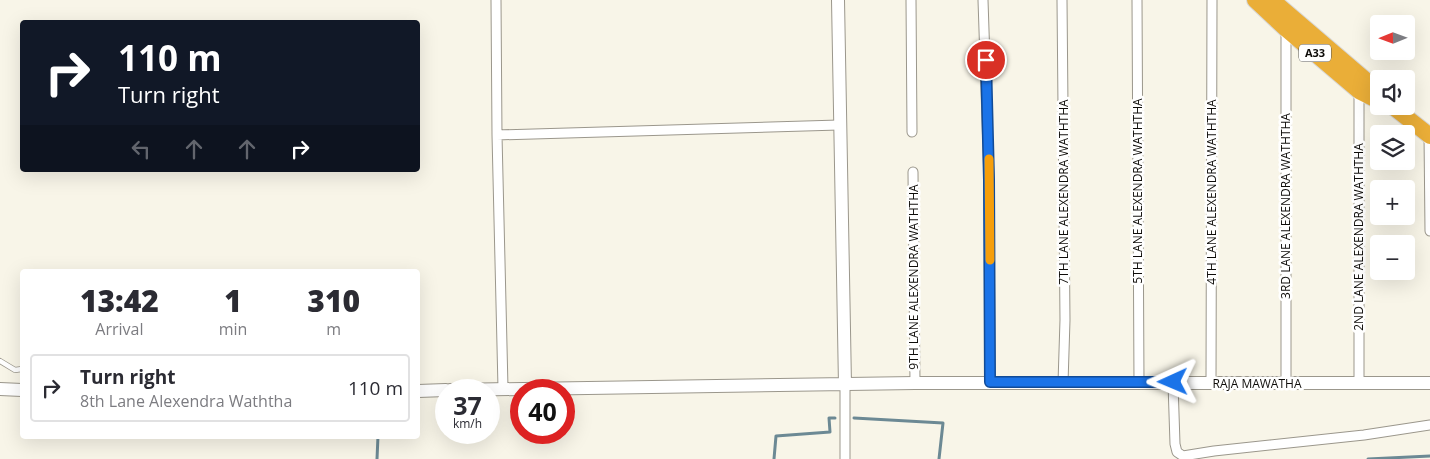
<!DOCTYPE html>
<html lang="en">
<head>
<meta charset="utf-8">
<style>
  body { margin:0; font-family:"Open Sans",sans-serif; background:#f7f7f7; color:#2b2b33; height:100vh; display:flex; flex-direction:column; font-size:19px; white-space:nowrap }
  * { box-sizing:border-box; margin:0 }
  p { font-size:16px; color:#7c7c81 }
  .icon { flex:none; width:28px; height:28px; fill:none; stroke:currentColor; stroke-width:2; stroke-linecap:round; stroke-linejoin:round }
  .map { position:relative; flex:1; overflow:hidden }
  .panel { position:absolute; left:20px; top:269px; width:400px; height:170px; display:flex; flex-direction:column; background:#fff; border-radius:5px; box-shadow:0 5px 20px #0002 }
  .panel>* { flex:none }
  .banner { position:absolute; left:20px; top:20px; width:400px; height:152px; border-radius:5px; box-shadow:0 5px 20px #0002; background:#111827; color:#fff; overflow:hidden }
  .needle { width:32px; rotate:269deg }
  .tools { position:absolute; left:1370px; top:15px; display:grid; gap:10px }
  .tools a { display:grid; place-items:center; width:45px; height:45px; border-radius:5px; background:#fff; box-shadow:0 5px 20px #0002; font-size:25px }
  .speed { position:absolute; left:435px; top:379px; display:flex; gap:10px; font-size:25px; font-weight:700; text-align:center }
  .speed>* { display:grid; place-content:center; width:65px; height:65px; border-radius:50%; background:#fff; box-shadow:0 5px 20px #0002; line-height:1 }
  .speed small { font-size:12px; font-weight:400 }
  .speed .limit { border:8px solid #d22; background:#fff; color:#111 }
  .pin { position:absolute; display:grid; place-items:center; width:42px; height:42px; color:#fff; margin:-21px; border:2px solid #fff; border-radius:50%; box-shadow:0 1px 5px #0007 }
  .me { position:absolute; width:55px; margin:-28px; rotate:269deg; stroke-linejoin:round; filter:drop-shadow(0 0 4px #0008) }
  .turn { display:flex; align-items:center; gap:18px; height:105px; padding:0 15px; font-size:22px }
  .turn .icon { width:65px; height:65px; stroke-width:2.5 }
  .turn b { display:block; font-size:35px; line-height:42px }
  .lanes { display:flex; align-items:center; height:48px; padding:0 15px; background:#0003; justify-content:center; gap:25px; direction:ltr }
  .lanes .off { opacity:.35 }
  .eta { display:flex; justify-content:space-evenly; align-items:center; height:85px; text-align:center }
  .eta b { font-size:30px; font-weight:800; line-height:35px }
  ul { padding:0; list-style:none }
  li { display:flex; align-items:center; gap:15px; height:68px; margin:0 10px 8px; padding:0 5px; border:2px solid #e1e1e2; border-radius:5px }
  li div { flex:1 }
  li b { display:block; font-size:19px }
  li em { font-style:normal }
  .map>svg:first-child { display:block }
</style>
</head>
<body>
<div class="map">
<svg width="1430" height="459" viewBox="0 0 1430 459">
  <rect width="100%" height="100%" fill="#f8f5e8"/>
  <g fill="none" stroke-linecap="round" stroke-linejoin="round">
    <path stroke="#6c8994" stroke-width="3" d="M854,418l89,5 -4,36
      M377,459l1,-23
      M774,459l2,-23 54,-4 -1,-14h6
      M1368,459l62,-3"/>
    <defs>
      <path id="lane" d="M0,361l15,9 7,-1"/>
      <path id="street" d="M496,0l1,135 6,253
        M911,0l1,132
        M983,0l6,180 1,202
        M1062,0l3,320 -2,63
        M1137,0l2,383
        M1359,91v293
        M497,135l342,-10
        M1429,135l1,96
        M913,172l2,211
        M1173,383l2,61 2,8 6,4 31,-5 150,-16 66,-10
        M1211,384l1,-384
        M1286,384v-355
        M845,385v74"/>
      <path id="secondary" d="M838,0l7,385
        M0,389l22,1
        M450,390l465,-7h515
        M418,391l28,-1"/>
      <path id="highway" d="M1255,0l31,29 73,62 20,10
        M1272,0l96,82 11,11
        M1392,106l38,30"/>
    </defs>
    <use href="#lane" stroke="#9b978c" stroke-width="6"/>
    <use href="#street" stroke="#9b978c" stroke-width="11"/>
    <use href="#secondary" stroke="#9b978c" stroke-width="14"/>
    <use href="#highway" stroke="#d8d8d8" stroke-width="18"/>
    <use href="#lane" stroke="#fff" stroke-width="4.5"/>
    <use href="#street" stroke="#fff" stroke-width="9"/>
    <use href="#secondary" stroke="#fff" stroke-width="12"/>
    <use href="#highway" stroke="#eaae38" stroke-width="16"/>
  </g>
  <g fill="none" stroke-linecap="round" stroke-linejoin="round">
    <defs>
      <path id="route" d="M986,60l3,120 1,202h183"/>
    </defs>
    <use href="#route" stroke="#114b97" stroke-width="12"/>
    <use href="#route" stroke="#1a73e8" stroke-width="9"/>
    <path stroke="#f59e0b" stroke-width="9" d="M989,159l1,101"/>
  </g>
  <g text-anchor="middle" stroke-width="5" stroke-linejoin="round" paint-order="stroke">
    <rect fill="#fff" stroke="#565553" stroke-width="1" x="1299" y="44.5" width="32" height="17" rx="4"/>
    <g font-size="11" font-weight="bold" fill="#0e0c09">
      <text x="1315" y="57">A33</text>
    </g>
    <g font-size="12" fill="#0e0c09" stroke="#fff">
      <text transform="translate(1138 191) rotate(-90)" y="4">5TH LANE ALEXENDRA WATHTHA</text>
      <text transform="translate(1064 192) rotate(-90)" y="4">7TH LANE ALEXENDRA WATHTHA</text>
      <text transform="translate(1212 192) rotate(-90)" y="4">4TH LANE ALEXENDRA WATHTHA</text>
      <text transform="translate(1286 206) rotate(-90)" y="4">3RD LANE ALEXENDRA WATHTHA</text>
      <text transform="translate(1359 237) rotate(-90)" y="4">2ND LANE ALEXENDRA WATHTHA</text>
      <text transform="translate(914 277) rotate(-90)" y="4">9TH LANE ALEXENDRA WATHTHA</text>
      <text x="1257" y="388">RAJA MAWATHA</text>
    </g>
  </g>
</svg>
<div class="tools">
<a><svg class="needle" viewBox="-14 -14 28 28"><path d="M0-13l5 13h-10z" fill="#e53935"/><path d="M0 13l5-13h-10z" fill="#7c7c81"/></svg></a>
<a><svg class="icon" aria-label="sound" viewBox="0 0 24 24"><path d="M4 9h4l5-4v14l-5-4H4zM17 9q2 3 0 6"/></svg></a>
<a><svg class="icon" aria-label="layers" viewBox="0 0 24 24"><path d="M12 4l9 5-9 5-9-5zM3 14l9 5 9-5"/></svg></a>
<a>+</a>
<a>−</a>
</div>
<div class="speed"><div>37<small>km/h</small></div><div class="limit">40</div></div>
<div class="pin" style="left:986px;top:60px;background:#d93025"><svg class="icon" aria-label="arrive" viewBox="0 0 24 24"><path d="M6 21V4h12l-3 4 3 4H6"/></svg></div>
<svg class="me" style="left:1173px;top:382px" viewBox="-20 -20 40 40"><path d="M0-17L14 15 0 8-14 15z" fill="#1a73e8" stroke="#fff" stroke-width="4"/></svg>
<div class="banner">
<div class="turn"><svg class="icon" aria-label="right" viewBox="0 0 24 24"><path d="M7 20v-9h11M14 6l5 5-5 5"/></svg><div><b>110 m</b>Turn right</div></div>
<div class="lanes"><svg class="icon off" aria-label="left" viewBox="0 0 24 24"><path d="M17 20v-9H6M10 6l-5 5 5 5"/></svg><svg class="icon off" aria-label="ahead" viewBox="0 0 24 24"><path d="M12 20V5M6 11l6-6 6 6"/></svg><svg class="icon off" aria-label="ahead" viewBox="0 0 24 24"><path d="M12 20V5M6 11l6-6 6 6"/></svg><svg class="icon" aria-label="right" viewBox="0 0 24 24"><path d="M7 20v-9h11M14 6l5 5-5 5"/></svg></div>
</div>
<section class="panel">
<div class="eta">
<div><b>13:42</b><p>Arrival</p></div>
<div><b>1</b><p>min</p></div>
<div><b>310</b><p>m</p></div>
</div>
<ul>
<li><svg class="icon" aria-label="right" viewBox="0 0 24 24"><path d="M7 20v-9h11M14 6l5 5-5 5"/></svg><div><b>Turn right</b><p>8th Lane Alexendra Waththa</p></div><em>110 m</em></li>
</ul>
</section>
</div>
</body>
</html>
